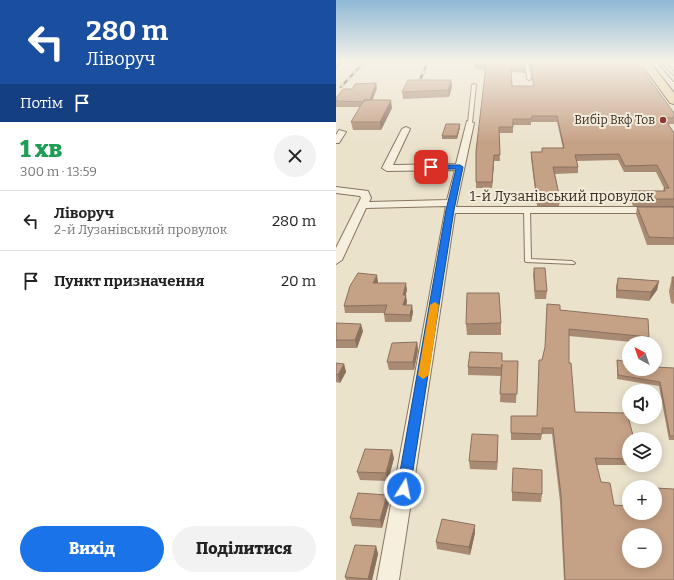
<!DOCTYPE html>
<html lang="uk">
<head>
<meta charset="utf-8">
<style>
  body { margin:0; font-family:Bitter,serif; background:#f2f2f2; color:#222; height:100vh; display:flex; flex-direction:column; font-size:15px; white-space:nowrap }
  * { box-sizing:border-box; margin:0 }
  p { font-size:13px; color:#767676 }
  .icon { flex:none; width:22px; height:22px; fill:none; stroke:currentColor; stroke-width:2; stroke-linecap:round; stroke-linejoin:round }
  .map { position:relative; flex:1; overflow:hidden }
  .details { display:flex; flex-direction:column; background:#fff; width:336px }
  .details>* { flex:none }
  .guide { background:#1a4fa0; color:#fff; overflow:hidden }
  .needle { width:26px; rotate:320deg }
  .fabs { position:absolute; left:286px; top:336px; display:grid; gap:8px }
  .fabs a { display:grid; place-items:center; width:40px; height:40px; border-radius:50%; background:#fff; box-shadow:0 2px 10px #0003; font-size:20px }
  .pin { position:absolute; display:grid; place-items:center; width:34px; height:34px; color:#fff; margin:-17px; border-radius:8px; box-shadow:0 2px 6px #0006 }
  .me { position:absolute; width:44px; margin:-22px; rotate:10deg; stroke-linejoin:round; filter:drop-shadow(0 0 3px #0008) }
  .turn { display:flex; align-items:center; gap:14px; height:84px; padding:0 20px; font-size:18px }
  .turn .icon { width:52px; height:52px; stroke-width:2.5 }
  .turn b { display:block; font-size:28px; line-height:34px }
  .then { display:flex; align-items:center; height:38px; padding:0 20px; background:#0003; gap:8px; font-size:15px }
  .round { display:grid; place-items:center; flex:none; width:42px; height:42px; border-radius:21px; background:#f2f2f2 }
  .overview { display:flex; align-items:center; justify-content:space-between; height:68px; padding:0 20px }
  h1 { font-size:24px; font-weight:800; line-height:30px; color:#1e9e55 }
  .button { display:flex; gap:8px; margin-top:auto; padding:8px 20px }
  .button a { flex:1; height:46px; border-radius:24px; background:#1a73e8; color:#fff; font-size:16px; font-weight:800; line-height:46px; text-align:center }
  .button a+a { background:#f2f2f2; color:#222 }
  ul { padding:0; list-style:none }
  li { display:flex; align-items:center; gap:12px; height:60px; padding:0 20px; border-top:1px solid #e0e0e0 }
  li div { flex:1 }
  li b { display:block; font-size:15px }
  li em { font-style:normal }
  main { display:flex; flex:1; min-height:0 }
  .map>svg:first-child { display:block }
</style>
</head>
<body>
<main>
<section class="details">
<div class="guide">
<div class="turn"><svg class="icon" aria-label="left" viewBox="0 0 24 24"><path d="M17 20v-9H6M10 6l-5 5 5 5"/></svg><div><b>280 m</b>Ліворуч</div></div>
<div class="then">Потім<svg class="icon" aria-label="arrive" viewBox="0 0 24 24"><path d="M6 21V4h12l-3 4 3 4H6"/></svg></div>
</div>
<div class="overview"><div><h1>1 хв</h1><p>300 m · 13:59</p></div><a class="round"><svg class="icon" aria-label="close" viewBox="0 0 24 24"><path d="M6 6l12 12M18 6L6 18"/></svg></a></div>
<ul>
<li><svg class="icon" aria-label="left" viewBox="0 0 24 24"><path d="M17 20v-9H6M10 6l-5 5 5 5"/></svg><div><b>Ліворуч</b><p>2-й Лузанівський провулок</p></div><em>280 m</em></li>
<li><svg class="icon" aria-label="arrive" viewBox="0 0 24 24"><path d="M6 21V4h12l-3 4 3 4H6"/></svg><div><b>Пункт призначення</b></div><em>20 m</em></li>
</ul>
<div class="button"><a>Вихід</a><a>Поділитися</a></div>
</section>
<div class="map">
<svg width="338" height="580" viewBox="0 0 338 580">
  <rect width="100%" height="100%" fill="#ebe2cc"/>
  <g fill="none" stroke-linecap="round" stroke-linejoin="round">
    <defs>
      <path id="service" d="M189,62h4l2,17 -2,1 -2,-1z
        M325,62h4l9,10v3z
        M138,84l2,1 -4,38 -2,1 -2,-1 4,-38z
        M191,208l3,2 1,49 41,2 3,2 -1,1 -48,-2 -1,-1 -1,-51z"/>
      <path id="minor" d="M131,121l7,2 -18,84h218v6h-219l-56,367h-22l69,-374 -80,2 -24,52 -6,4v-16l25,-50 -1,-2 -24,-3v-6l32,4 3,7 -2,4 78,-2 8,-30 -68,1 -5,-3 20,-39 4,-2 4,2 -17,36 63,-1z
        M3,130l7,2 -7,11h-3v-8z"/>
      <path id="primary" d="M304,62h10l24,31v11l-4,-1z"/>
    </defs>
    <use href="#service" stroke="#867561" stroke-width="2"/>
    <use href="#minor" stroke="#867561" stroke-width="2"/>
    <use href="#primary" stroke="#554435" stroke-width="2"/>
    <use href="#service" fill="#f6efde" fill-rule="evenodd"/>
    <use href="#minor" fill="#f6efde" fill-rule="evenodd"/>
    <use href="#primary" fill="#e9d5a9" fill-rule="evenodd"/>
    <path stroke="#392e23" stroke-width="1" d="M321,62l17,20"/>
    <defs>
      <path id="rail" d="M0,67l6,-5
        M5,87l23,-25
        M79,91l13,-29"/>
    </defs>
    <use href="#rail" stroke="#392e23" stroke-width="2.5"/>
    <use href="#rail" stroke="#f3ecda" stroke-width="1.5" stroke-dasharray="4.5" stroke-linecap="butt"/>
  </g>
  <path fill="#a98a73" d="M194,62h107l37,51v11h-6l6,9v73h-41l-3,-9 1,-6h32l1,-3 -8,-16h-32l-6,-12 -41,1 1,6v6l-23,1 5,25 -1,7h-22l-6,-48v-6h11v-4h21l-6,-26h-26v3h-18v8h-14l1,28h-6l-2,27h-16v-6l9,-111 -11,-3v-4l51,4v5l-13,-1v14h21z
    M115,80l1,7 -3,10 -46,2 -1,-7z
    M41,88l-5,12 20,8 -11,22h-28l-2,-8 10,-15h-25v-9z
    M124,127l-3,12h-15v-3z
    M301,207h37v38h-27l-11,-31z
    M198,268l13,23 -1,8h-11l-2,-24z
    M336,277h2v27l-3,-1 -2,-12z
    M282,278l41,3 -2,9 -8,11 -33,-3v-12z
    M42,282v1l29,7 -2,5 2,7 -1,3 7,7 -2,10h-26l-1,-8v-1h-39l-1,-7z
    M224,310l89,27 -1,6h-6l-73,-7v27l6,49 54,27v26h-33l5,17 13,23 41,8v-25l19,92h-110l-4,-78 -8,-68h-10l-1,6h-30v-24h26l5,-56z
    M0,323l27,8 -6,17h-21z
    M165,323v12h-34l-1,-11z
    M81,342l1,8 -4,20h-25l-2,-8z
    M281,360l12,9 45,-1v72h-5l-10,-54 -42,-7z
    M166,361h16l-2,42 -16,-1 1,-26 -33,-1v-8z
    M0,363l8,1 2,8 -6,11 -4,-1z
    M162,443l-1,27 -27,-1 -1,-8z
    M58,458l-6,23 -28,-1 -3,-8z
    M176,492l30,2 -1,8 -29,-1z
    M51,495l2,8 -7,25 -30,-2 -2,-8z
    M139,533l-5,22 -33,-6 -1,-7z
    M40,546l2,8 -6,26h-26l-1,-3z"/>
  <path fill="#8a715e" d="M115,80l1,7 -3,10 -1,-7z
    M40,83l1,5 -7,19 -1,-5z
    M55,100l1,8 -11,22 -1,-8z
    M124,124v3l-3,12v-3z
    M158,155v6l-2,27v-6z
    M41,275l1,7 -4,8 -1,-7z
    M323,281l-2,9 -8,11 2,-9z
    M70,283l1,7 -3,12 -1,-7z
    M70,295l1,7 -3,10 -1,-7z
    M76,305l1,7 -2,10 -1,-7z
    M25,324l2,7 -6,17 -2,-8z
    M81,342l1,8 -4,20 -1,-8z
    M8,364l2,8 -6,11 -2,-8z
    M162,435v8l-1,27v-8z
    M56,450l2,8 -6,23 -2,-8z
    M51,495l2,8 -7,25 -2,-8z
    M139,525v8l-5,22 -1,-8z
    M40,546l2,8 -6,26h-3l-1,-1z"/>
  <path fill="#c5a186" stroke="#8a715e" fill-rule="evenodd" d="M138,62h12v1v-1h38l1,6h-14l1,18h22l-3,-24h106l37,51v5h-10l10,15v66h-40l-3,-8h34l-1,-3h5l-12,-23 -32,1 -6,-12 -44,1 3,12h-25l7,32h-23l-6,-47h11v-4h22l-7,-32h-25l-1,3h-18v8h-14l1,28h-6l-2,27h-16v-31l10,-85 -12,-2z
    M72,80h43l-3,10 -46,2z
    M40,83l-6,17h-6v2l-28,-1v-3l7,-9h9l3,-5z
    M28,100h27l-11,22h-29z
    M110,124h14l-3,12h-15z
    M301,207h37v31l-25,-1z
    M198,268h11l2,23h-12z
    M22,273l19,2 -4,8h33l-3,12h3l-3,10h9l-2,10 -26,-1 3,-9 -43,1 6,-20z
    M336,277h2v13z
    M282,278l41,3 -8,11 -34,-2z
    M131,293h32l2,30 -35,1z
    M211,304l13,1v5l88,9 1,18 -80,-8v34h2l4,49 52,1 7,26h-5v3h-1l1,8v9l-34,-1 6,24 9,1 4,22 15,1v7h26v-6h1l-1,-4v-15l19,1v91h-109l-4,-85 -8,-67h-11v6l-31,-1v-17h26l2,-56h3l3,-13zM293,535h26v26h-26z
    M0,323l25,1 -6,16h-19z
    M81,342l-4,20h-26l5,-19z
    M134,352l32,1v8h16l-1,33h-17l2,-30 -1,4 -33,-1z
    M281,360l12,2v7h26v-2l19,1v68h-4l-10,-54 -42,-7z
    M0,363l8,1 -6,11 -2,-1z
    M136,434l26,1 -1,27 -28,-1z
    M29,449l27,1 -6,23 -29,-1z
    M177,468l29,2v24l-30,-2z
    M22,493l29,2 -7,25 -30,-2z
    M106,519l33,6 -6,22 -33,-5z
    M19,545l21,1 -8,33 -23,-2z"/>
  <linearGradient id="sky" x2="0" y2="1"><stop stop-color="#8fb9d6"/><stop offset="0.43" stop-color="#f6f2e8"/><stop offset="1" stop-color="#f6f2e8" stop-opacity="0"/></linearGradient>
  <rect width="338" height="143" fill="url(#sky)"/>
  <path fill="#1a73e8" stroke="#114b97" d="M95,165h29l3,2 -9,43 -44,279 -2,4 -4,2 -5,-2 -2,-4 49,-279 10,-41h-28v-3z"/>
  <path fill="#f59e0b" d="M99,302l4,3 -10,70 -6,4 -5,-4 12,-70z"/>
  <circle fill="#8f3837" stroke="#f3ecda" stroke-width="1.5" cx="327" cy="120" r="4"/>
  <g text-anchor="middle" stroke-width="4" stroke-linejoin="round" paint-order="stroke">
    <g font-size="12" fill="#392e23" stroke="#f3ecda" text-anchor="end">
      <text x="319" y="124">Вибір Вкф Тов</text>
    </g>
    <g font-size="14" fill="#392e23" stroke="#f3ecda">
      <text x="226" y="201">1-й Лузанівський провулок</text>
    </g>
  </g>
</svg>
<div class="fabs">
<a><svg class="needle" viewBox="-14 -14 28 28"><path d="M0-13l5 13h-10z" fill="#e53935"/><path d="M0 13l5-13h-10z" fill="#767676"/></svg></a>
<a><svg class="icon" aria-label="sound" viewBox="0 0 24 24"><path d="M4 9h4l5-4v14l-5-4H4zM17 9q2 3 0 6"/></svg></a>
<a><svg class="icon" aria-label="layers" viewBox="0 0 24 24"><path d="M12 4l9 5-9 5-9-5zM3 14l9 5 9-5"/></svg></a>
<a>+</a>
<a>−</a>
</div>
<div class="pin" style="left:95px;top:167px;background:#d93025"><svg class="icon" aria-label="arrive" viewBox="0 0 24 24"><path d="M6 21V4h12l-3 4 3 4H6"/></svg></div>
<svg class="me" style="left:68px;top:489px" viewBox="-20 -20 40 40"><circle r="17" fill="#1a73e8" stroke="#fff" stroke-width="3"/><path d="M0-11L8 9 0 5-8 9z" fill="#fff"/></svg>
</div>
</main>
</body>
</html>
